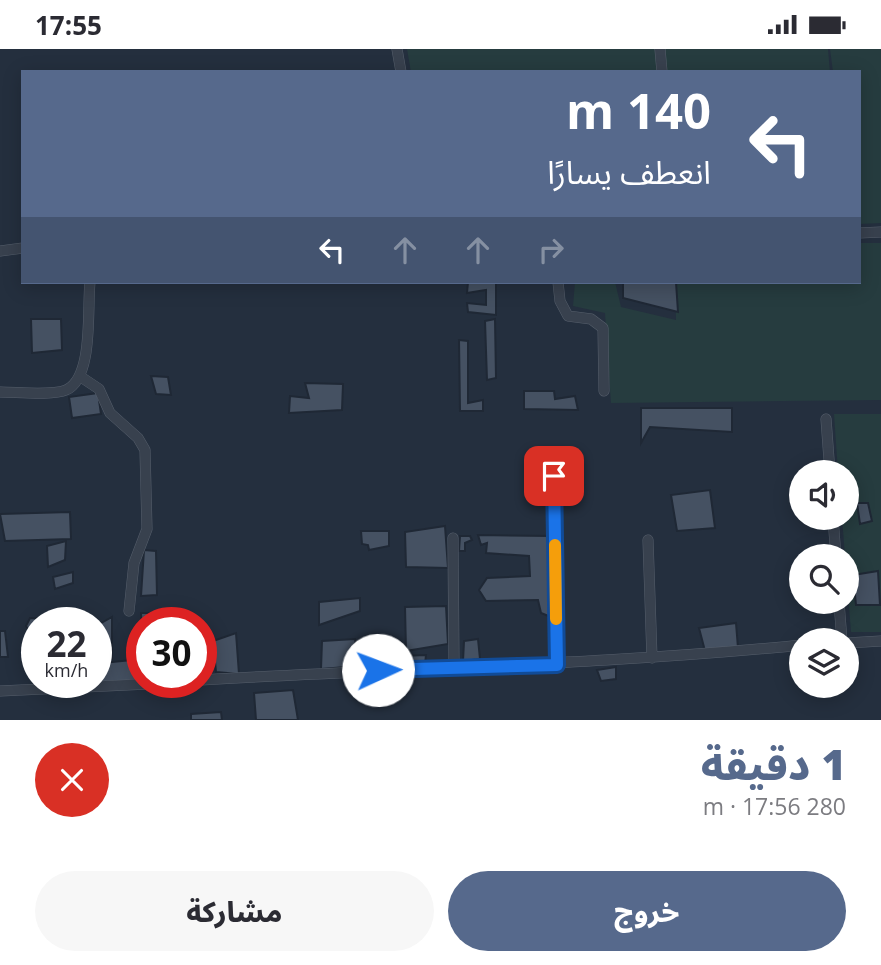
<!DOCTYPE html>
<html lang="ar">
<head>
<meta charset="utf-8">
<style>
  body { margin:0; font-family:"Open Sans","Noto Sans Arabic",sans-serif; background:#f7f7f7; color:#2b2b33; direction:rtl; height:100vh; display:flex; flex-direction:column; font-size:26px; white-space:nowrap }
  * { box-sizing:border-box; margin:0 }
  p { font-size:23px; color:#7c7c81 }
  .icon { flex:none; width:38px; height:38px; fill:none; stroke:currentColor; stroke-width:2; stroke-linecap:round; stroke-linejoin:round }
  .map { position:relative; height:671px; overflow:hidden; direction:ltr }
  .panel { display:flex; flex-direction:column; background:#fff; flex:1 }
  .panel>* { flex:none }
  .banner { position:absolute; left:21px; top:21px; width:840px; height:214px; border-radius:0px; box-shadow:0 4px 18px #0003; direction:rtl; background:#56698c; color:#fff; overflow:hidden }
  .buttons { position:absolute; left:789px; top:411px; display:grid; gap:14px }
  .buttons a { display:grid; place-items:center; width:70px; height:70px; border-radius:50%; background:#fff; box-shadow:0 4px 18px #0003; font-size:35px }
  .speed { position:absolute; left:21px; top:558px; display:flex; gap:14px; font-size:35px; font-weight:700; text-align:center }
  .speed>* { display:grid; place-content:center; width:91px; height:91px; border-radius:50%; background:#fff; box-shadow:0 4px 18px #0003; line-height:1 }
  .speed small { font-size:18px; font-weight:400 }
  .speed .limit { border:10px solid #d22; background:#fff; color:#111 }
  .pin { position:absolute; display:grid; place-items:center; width:60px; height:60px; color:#fff; margin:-30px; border-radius:14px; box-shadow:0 4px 10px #0006 }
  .me { position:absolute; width:77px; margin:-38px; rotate:88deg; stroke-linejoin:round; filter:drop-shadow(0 0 5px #0008) }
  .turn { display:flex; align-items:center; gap:24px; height:147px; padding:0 35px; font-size:32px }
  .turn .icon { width:91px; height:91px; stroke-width:2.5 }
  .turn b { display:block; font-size:49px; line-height:60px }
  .lanes { display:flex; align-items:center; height:66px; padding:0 35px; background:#0003; justify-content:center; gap:35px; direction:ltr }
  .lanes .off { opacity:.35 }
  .round { display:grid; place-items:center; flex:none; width:74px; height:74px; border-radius:37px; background:#f7f7f7 }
  .summary { display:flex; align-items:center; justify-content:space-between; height:119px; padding:0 35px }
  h1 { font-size:42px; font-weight:800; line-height:52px; color:#56698c }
  .action { display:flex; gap:14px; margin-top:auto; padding:14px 35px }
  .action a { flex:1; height:80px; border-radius:42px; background:#56698c; color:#fff; font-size:28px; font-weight:800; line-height:80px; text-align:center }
  .action a+a { background:#f7f7f7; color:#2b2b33 }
  .status { display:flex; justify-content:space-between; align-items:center; height:49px; padding:0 35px; background:#fff; direction:ltr }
  .status svg { height:19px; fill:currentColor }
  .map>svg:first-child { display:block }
</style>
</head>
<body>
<div class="status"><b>17:55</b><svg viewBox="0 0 49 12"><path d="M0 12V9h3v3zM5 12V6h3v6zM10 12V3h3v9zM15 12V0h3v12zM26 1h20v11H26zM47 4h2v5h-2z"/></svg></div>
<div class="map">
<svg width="881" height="671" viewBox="0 0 881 671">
  <rect width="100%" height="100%" fill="#242f3e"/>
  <path fill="#263c3f" d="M407,0h421l2,23h-419z
    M830,0h51v174l-22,1v-152h-26z
    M859,194h22v157l-270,3 -6,-90 -32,-7 2,-24h40l6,25 55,13 -1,-38h184z
    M834,365h47v218h-30l-9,-114h5v-45l-9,-1z"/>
  <path fill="#455162" stroke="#1f2835" stroke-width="2" d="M468,233h28v33l-28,-3 -1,-9 19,2v-15l-19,3z
    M623,233h53l2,30 -55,-14z
    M31,270h30l1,31 -30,3z
    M495,270l1,59 -9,2 -2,-59z
    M459,291l9,1v62l15,-3v11h-23z
    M151,327l17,1 3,18 -15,-1z
    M305,334l38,1 -1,26 -53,3 1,-17 19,2z
    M524,342h30l1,8 20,-3 3,14 -54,-1z
    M98,344l3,21 -29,4 -3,-21z
    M641,359h91v24l-82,-5 -9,16z
    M710,441l5,38 -38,3 -6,-36z
    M857,454h11l4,18 -12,3z
    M70,463l1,27 -66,2 -5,-27z
    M445,477l3,42 -42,-1 -1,-35z
    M361,482h28v15l-20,4 -1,-5 -6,-1z
    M478,486l73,1v81l-10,-4 -3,-13 -52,1 -7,-11 8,-12 43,-2 -1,-20 -43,-3 1,-10 -6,2z
    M460,487h10l2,4 -7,3v8h-6z
    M66,492l-1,19 -17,7 -1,-21z
    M144,501l12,1 1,44 -16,1z
    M878,522l2,34h-24l-3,-30z
    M73,523v11l-18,6 -2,-12z
    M360,549v13l-41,14v-23z
    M446,557l2,38 -42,7 -1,-44z
    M141,564h13l-2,10h-10v17z
    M112,568v42l-16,1v-34z
    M30,569l17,1v4h-10v20l-11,-17z
    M736,574l2,25 -33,3 -6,-23z
    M0,582h5l3,26h-8z
    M236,584l3,41 -23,-2 -3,-31z
    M355,590l4,27 -38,3 1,-28z
    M478,590l2,20 -17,2 1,-20z
    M426,606l-1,9 -23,1 -2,-9z
    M142,610v21l-40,3v-20z
    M616,618v12l-15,2 -4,-11z
    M293,641l5,30h-42l-2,-27z
    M221,663l1,8h-31v-6z"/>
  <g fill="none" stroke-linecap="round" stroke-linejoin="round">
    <defs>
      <path id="street" d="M397,0l4,23
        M660,0l2,23
        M859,184l22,-1
        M0,202l23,-3
        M558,233l2,19 8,15 23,3 12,9 1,63
        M81,328l18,12 11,24 28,25 7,12 2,79 -13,34 -5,48
        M0,343c17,0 52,4 66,-2 28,-12 21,-82 24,-108
        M826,370l4,54
        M554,427l3,189
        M833,469l3,39
        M453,489l1,128
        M648,491l4,118
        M839,553l3,39
        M847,594l34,-2
        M201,631c200,-12 401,-15 601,-35
        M0,642l169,-8"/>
    </defs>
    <use href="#street" stroke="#565f6c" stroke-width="11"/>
    <use href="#street" stroke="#38414e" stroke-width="10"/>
  </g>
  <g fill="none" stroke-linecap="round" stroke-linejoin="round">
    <defs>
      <path id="route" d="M378,621l179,-5 -3,-189"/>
    </defs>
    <use href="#route" stroke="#114b97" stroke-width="18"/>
    <use href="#route" stroke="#1a73e8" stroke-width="12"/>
    <path stroke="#f59e0b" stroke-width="12" d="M555,496l1,74"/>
  </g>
</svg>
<div class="buttons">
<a><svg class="icon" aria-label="sound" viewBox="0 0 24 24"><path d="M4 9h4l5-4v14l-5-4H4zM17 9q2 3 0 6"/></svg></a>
<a><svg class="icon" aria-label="search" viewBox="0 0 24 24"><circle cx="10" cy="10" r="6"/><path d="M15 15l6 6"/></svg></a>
<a><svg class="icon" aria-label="layers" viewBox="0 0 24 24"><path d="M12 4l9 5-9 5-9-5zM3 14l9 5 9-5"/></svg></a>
</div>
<div class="speed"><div>22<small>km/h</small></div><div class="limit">30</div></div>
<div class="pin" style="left:554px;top:427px;background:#d93025"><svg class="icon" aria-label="arrive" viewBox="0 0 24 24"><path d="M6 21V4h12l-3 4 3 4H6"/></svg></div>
<svg class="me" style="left:378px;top:621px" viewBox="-20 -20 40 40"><circle r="19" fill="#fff"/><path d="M0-13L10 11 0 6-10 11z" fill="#1a73e8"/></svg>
<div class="banner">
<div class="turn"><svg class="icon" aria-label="left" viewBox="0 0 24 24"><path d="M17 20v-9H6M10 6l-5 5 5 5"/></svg><div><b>140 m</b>انعطف يسارًا</div></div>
<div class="lanes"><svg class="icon" aria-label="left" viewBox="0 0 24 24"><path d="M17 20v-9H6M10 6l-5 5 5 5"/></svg><svg class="icon off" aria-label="ahead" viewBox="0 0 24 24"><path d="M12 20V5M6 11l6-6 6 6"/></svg><svg class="icon off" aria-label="ahead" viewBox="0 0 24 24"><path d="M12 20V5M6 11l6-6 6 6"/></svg><svg class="icon off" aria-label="right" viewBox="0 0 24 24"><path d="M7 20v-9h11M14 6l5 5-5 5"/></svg></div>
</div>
</div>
<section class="panel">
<div class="summary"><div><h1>1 دقيقة</h1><p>280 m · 17:56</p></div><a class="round" style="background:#d93025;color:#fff"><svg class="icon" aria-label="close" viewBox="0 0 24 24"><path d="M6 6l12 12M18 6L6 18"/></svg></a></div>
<div class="action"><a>خروج</a><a>مشاركة</a></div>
</section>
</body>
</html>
